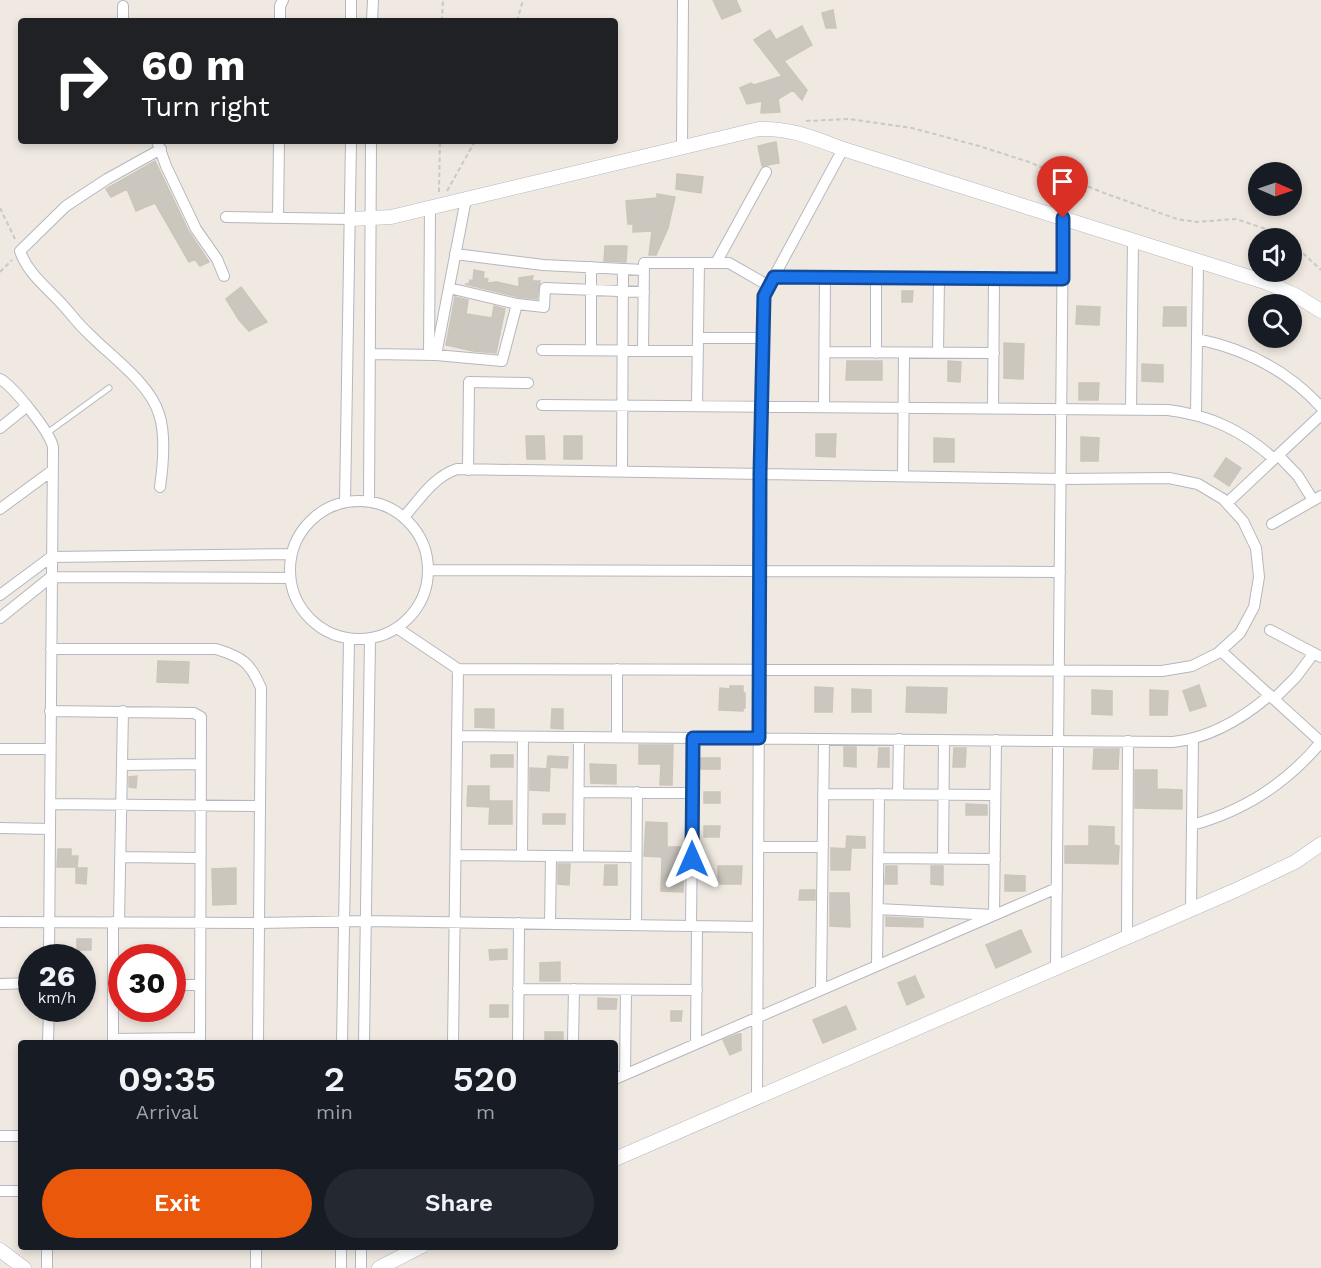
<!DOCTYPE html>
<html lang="en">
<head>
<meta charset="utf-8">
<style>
  body { margin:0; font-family:"Work Sans",sans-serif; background:#242831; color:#f1f3f6; height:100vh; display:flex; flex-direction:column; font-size:22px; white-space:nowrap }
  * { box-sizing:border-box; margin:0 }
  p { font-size:20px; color:#9ea1a6 }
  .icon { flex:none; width:33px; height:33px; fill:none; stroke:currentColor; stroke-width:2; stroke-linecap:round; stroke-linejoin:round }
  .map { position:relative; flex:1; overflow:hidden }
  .details { position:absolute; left:18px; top:1040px; width:600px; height:210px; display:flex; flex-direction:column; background:#171b24; border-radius:6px; box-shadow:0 3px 9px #0003 }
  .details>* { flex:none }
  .top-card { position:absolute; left:18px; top:18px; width:600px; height:126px; border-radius:6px; box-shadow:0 3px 9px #0003; background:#202124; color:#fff; overflow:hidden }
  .needle { width:39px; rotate:92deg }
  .buttons { position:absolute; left:1248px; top:162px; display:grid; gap:12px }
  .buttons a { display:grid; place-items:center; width:54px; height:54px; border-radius:50%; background:#171b24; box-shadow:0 3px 9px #0003; font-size:30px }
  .speed { position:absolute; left:18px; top:944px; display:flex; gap:12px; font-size:30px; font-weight:700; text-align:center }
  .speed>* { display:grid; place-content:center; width:78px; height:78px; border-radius:50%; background:#171b24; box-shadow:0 3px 9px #0003; line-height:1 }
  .speed small { font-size:15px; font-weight:400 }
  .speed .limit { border:9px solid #d22; background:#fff; color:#111 }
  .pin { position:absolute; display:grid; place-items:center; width:51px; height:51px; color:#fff; margin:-62px -26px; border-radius:50% 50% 50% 0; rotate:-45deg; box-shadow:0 0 6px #0007 }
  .pin .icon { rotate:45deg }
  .me { position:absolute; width:66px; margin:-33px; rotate:0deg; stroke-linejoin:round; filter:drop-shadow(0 0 4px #0008) }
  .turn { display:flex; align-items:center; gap:21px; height:126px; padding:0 24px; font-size:27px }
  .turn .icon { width:78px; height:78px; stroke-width:2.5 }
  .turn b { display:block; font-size:42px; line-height:51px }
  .eta { display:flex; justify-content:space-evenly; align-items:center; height:102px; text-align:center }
  .eta b { font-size:36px; font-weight:600; line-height:42px }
  .action { display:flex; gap:12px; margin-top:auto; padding:12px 24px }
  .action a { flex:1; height:69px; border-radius:36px; background:#ea580c; color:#fff; font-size:24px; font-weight:600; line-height:69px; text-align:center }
  .action a+a { background:#242831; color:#f1f3f6 }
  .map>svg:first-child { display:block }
</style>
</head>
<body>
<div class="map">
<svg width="1321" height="1268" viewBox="0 0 1321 1268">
  <rect width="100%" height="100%" fill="#efe9e1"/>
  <path fill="#cbc7bf" stroke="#cbc5ba" stroke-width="1.5" d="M713,0h23l5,11 -19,8z
    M833,10l3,18h-10l-4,-15z
    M802,26l10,19 -28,16 23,29 -5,10 -9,-10 -15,9 2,13 -19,1 1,-12 -15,3 -7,-16 11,-5 3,2 28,-9 -28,-36 16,-10 6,10z
    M776,142l3,21 -17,3 -4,-20z
    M155,161l34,71 20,30 -9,4 -5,-7 -6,3 -34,-59 -19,8 -9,-22 -16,8 -5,-8z
    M677,174l26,3 -2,16 -25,-4z
    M657,194l18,3 -7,31 -12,27h-7l3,-24 -19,1v-8h-5l-2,-23 31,-3z
    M605,246h22l-1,16 -22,-1z
    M474,270l10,2 -1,6 5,1 -1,4 10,-1 22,5v-9l14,-2 -1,5h8l-3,18 -19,-2 -53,-13h4l1,-4 3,1z
    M241,287l26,35 -18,9 -10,-11 -13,-21z
    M902,291h11l-1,11h-10z
    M455,297l13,3 -2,14 26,4 2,-12 11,3 -9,44 -23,-2 -27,-6z
    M1077,306l23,1 -1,18 -23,-1z
    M1164,307h22v19h-23z
    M1004,343l20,1 -1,35 -19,-1z
    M847,361h35v19h-36z
    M948,361l13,1 -1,20 -12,-1z
    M1142,364l21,1v17l-21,-1z
    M1079,383h20l-1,17h-19z
    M816,434h20l-1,23 -19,-1z
    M526,436h18l1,23h-18z
    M564,436h18v23h-18z
    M1081,437l18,1 -1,23h-17z
    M934,438l20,1v23h-20z
    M1226,458l15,10 -12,18 -15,-10z
    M158,661l31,1 -1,21 -31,-1z
    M1199,685l7,21 -16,5 -7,-20z
    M730,686h13v7h2v15h-2v3l-24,-1 1,-22 10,1z
    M815,687l18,1 -1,24h-17z
    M907,687l40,1 -1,25 -40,-1z
    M852,689l19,1v22h-19z
    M1092,690l20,1v24l-20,-1z
    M1150,690l18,1 -1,24h-17z
    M475,709h19v19l-19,-1z
    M552,709h11v20l-12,-1z
    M639,745h34l-1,40h-12l1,-21h-22z
    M844,747h12v20l-12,-1z
    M879,748h10v19h-11z
    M954,748h12l-1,19h-12z
    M1094,749h25l-1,20h-25z
    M491,755h22v12h-22z
    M548,756l20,1 -1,11 -20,-1z
    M700,758h20v11h-20z
    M590,764l26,1v19l-25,-1z
    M530,768l20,1 -1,22 -19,-1z
    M1135,770h22v19l25,1v19l-47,-1z
    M137,776l-1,12 -7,-1v-10z
    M468,786h21v21l-22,-1z
    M704,792h16v11h-16z
    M490,801h22v23h-23z
    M966,804l21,1v10h-21z
    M543,814h22v10h-22z
    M646,822l21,1v24h17l-1,45 -22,-1 1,-34 -18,-1z
    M704,826h16l-1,11h-15z
    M1089,826l25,1v18l5,1 -1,18 -53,-1v-17h24z
    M847,836l18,1v11h-19z
    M831,848l20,1 -1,21h-19z
    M58,849h13v7h7l-1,11h-20z
    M558,864h12l-1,21 -11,-1z
    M605,865h12v20h-13z
    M718,866h24l-1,18h-23z
    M886,866h11v18h-12z
    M931,866h12v19l-12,-1z
    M76,868h11l-1,16 -10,-1z
    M236,868v36l-23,1 -1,-36z
    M1005,875l20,1v15h-20z
    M800,890h15v10h-16z
    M830,893h19l1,34 -20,-1z
    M886,917l37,2v8l-37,-1z
    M1021,930l10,22 -35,16 -10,-23z
    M77,939h14v11h-14z
    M507,949v10l-17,1 -1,-10z
    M560,962v19h-20v-18z
    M915,976l9,21 -17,8 -9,-22z
    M598,998l19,1 -1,10h-18z
    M490,1005h18v12h-18z
    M846,1006l10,23 -33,14 -10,-23z
    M671,1011h11l-1,10h-10z
    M545,1032h18v10h-18z
    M738,1034h3v16l-11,5 -7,-15z"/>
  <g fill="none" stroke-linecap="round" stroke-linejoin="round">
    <defs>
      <path id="lane" d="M47,433l62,-45"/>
      <path id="street" d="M123,6v15
        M280,21v-15l3,-6
        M351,21v-21
        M372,21l1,-21
        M157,141l9,25 30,63 21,30 7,17
        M682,147l1,-147
        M226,217l125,2
        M278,217l1,-76
        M455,254l88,11 101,5
        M716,263l50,-91
        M774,277l289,2
        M449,288l68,16 27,3 1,-19 99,4
        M698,338h65
        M1197,339c49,10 90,31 124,68
        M542,350l156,1
        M591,350v-83
        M643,351l1,-88h85l40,23
        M825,352l169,1
        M876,353v-75
        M938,353l1,-75
        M370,354l66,1 66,6 15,-57
        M429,355l1,-147
        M436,355l30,-156
        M0,379c13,7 50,53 53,68l-4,510
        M542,405l626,5c42,5 75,21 106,49
        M697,406l2,-143
        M824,407l1,-130
        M993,408l1,-129
        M1131,410l2,-170
        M1196,415l2,-154
        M0,428l26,-21
        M1278,455l20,21 15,24
        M468,470l1,-88 59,1
        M622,471l1,-202
        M903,476l1,-123
        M160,487c3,-21 6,-52 -1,-73 -9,-31 -50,-59 -72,-82 -10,-9 -18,-21 -28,-31 -14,-15 -32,-29 -39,-50l46,-45 41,-27 54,-30
        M290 570a69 69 0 1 1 138 0a69 69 0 1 1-138 0Z
        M369,501l2,-360
        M345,502l6,-361
        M1227,503l94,-88
        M0,509l53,-39
        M1272,524l49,-28
        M428,570l632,2
        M0,595l51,-38 240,-3
        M0,618l51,-41 239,1
        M397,628l61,41 704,2 30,-5 26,-13 22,-20 14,-26 5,-30 -3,-29 -13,-27 -20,-22 -25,-15 -29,-6 -108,1 -604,-10c-24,8 -37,30 -53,48
        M1270,630l51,27
        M51,649h165c26,8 34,13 45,39l-3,354
        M1221,651l100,91
        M1274,699l22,-22 18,-24
        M50,711l144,2 7,4 -1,325
        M457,736l716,6c37,-4 69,-23 97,-47
        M617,737v-68
        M0,749h50
        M122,765l78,-1
        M579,792l114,1
        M823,794l172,1
        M898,794l1,-55
        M50,804l210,2
        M1192,825c52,-14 94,-41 129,-83
        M0,828l50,1
        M758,847h65
        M456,855l180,2
        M522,856l1,-119
        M578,856l1,-119
        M120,857l79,1
        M878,858l117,1
        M943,859l1,-119
        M878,909l116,6 2,-175
        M1191,909l2,-171
        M0,922l259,1 107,-2 392,6
        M113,922v120
        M119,922l4,-211
        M550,924l1,-68
        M636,925l1,-133
        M691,926l2,-188
        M1127,937l1,-196
        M877,965l2,-171
        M1056,967l7,-749
        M0,984l32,-1
        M172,985h27
        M518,989l179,1
        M821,989l3,-250
        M113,1039l87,-1
        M48,1042l1,-34
        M342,1042l7,-402
        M364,1042l6,-403
        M453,1042l5,-373
        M518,1042l1,-119
        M573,1042l1,-53
        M696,1044l1,-118
        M625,1074l1,-84
        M615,1079l442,-191
        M757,1096l3,-623 4,-178 79,-146
        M0,1136h21
        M0,1191h21
        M47,1268v-22
        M256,1268v-22
        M341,1268v-22
        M361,1268v-22"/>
      <path id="secondary" d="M351,219l40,-2 368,-88c32,-1 55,9 84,20l425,134 29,13 24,15
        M615,1159l621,-269 59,-28 26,-18
        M0,1250l24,18
        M379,1268l43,-22"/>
    </defs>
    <use href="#lane" stroke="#b4b7c1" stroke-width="7"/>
    <use href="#street" stroke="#b4b7c1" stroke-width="12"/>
    <use href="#secondary" stroke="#b4b7c1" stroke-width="15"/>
    <path stroke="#c9c9c9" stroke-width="2" stroke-dasharray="4.5 3" stroke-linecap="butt" d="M442,21l1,-21
      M517,21l6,-21
      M806,121l43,-2 63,9 67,18 50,16 75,31 73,26 19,3 40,-3 36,12 14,7
      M447,191l28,-50
      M439,192l1,-51
      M0,208l16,33
      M1292,243l29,27
      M0,272l12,-12"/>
    <use href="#lane" stroke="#fff" stroke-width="5"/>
    <use href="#street" stroke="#fff" stroke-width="10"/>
    <use href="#secondary" stroke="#fff" stroke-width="14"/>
  </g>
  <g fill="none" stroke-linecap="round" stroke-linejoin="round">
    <defs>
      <path id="route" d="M692,859l1,-121h66l1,-265 4,-177 10,-19 289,2v-61"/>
    </defs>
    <use href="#route" stroke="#114b97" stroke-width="15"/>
    <use href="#route" stroke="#1a73e8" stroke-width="10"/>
  </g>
</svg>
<div class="buttons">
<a><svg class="needle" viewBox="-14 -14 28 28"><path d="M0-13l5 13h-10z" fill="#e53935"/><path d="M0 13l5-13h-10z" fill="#9ea1a6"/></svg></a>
<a><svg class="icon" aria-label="sound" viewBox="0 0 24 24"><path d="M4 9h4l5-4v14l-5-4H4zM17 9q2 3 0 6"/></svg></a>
<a><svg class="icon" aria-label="search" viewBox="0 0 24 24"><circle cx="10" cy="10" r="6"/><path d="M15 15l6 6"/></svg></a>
</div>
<div class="speed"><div>26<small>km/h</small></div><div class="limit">30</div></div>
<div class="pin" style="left:1063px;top:218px;background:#d93025"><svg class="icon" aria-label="arrive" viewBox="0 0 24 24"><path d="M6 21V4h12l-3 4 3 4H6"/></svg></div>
<svg class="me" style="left:692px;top:859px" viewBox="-20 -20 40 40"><path d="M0-17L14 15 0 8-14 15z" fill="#1a73e8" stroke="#fff" stroke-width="4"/></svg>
<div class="top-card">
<div class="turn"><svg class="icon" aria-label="right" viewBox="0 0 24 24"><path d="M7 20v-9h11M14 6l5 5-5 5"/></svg><div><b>60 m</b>Turn right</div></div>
</div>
<section class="details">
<div class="eta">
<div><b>09:35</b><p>Arrival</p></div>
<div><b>2</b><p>min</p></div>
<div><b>520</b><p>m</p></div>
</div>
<div class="action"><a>Exit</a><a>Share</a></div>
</section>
</div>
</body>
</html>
